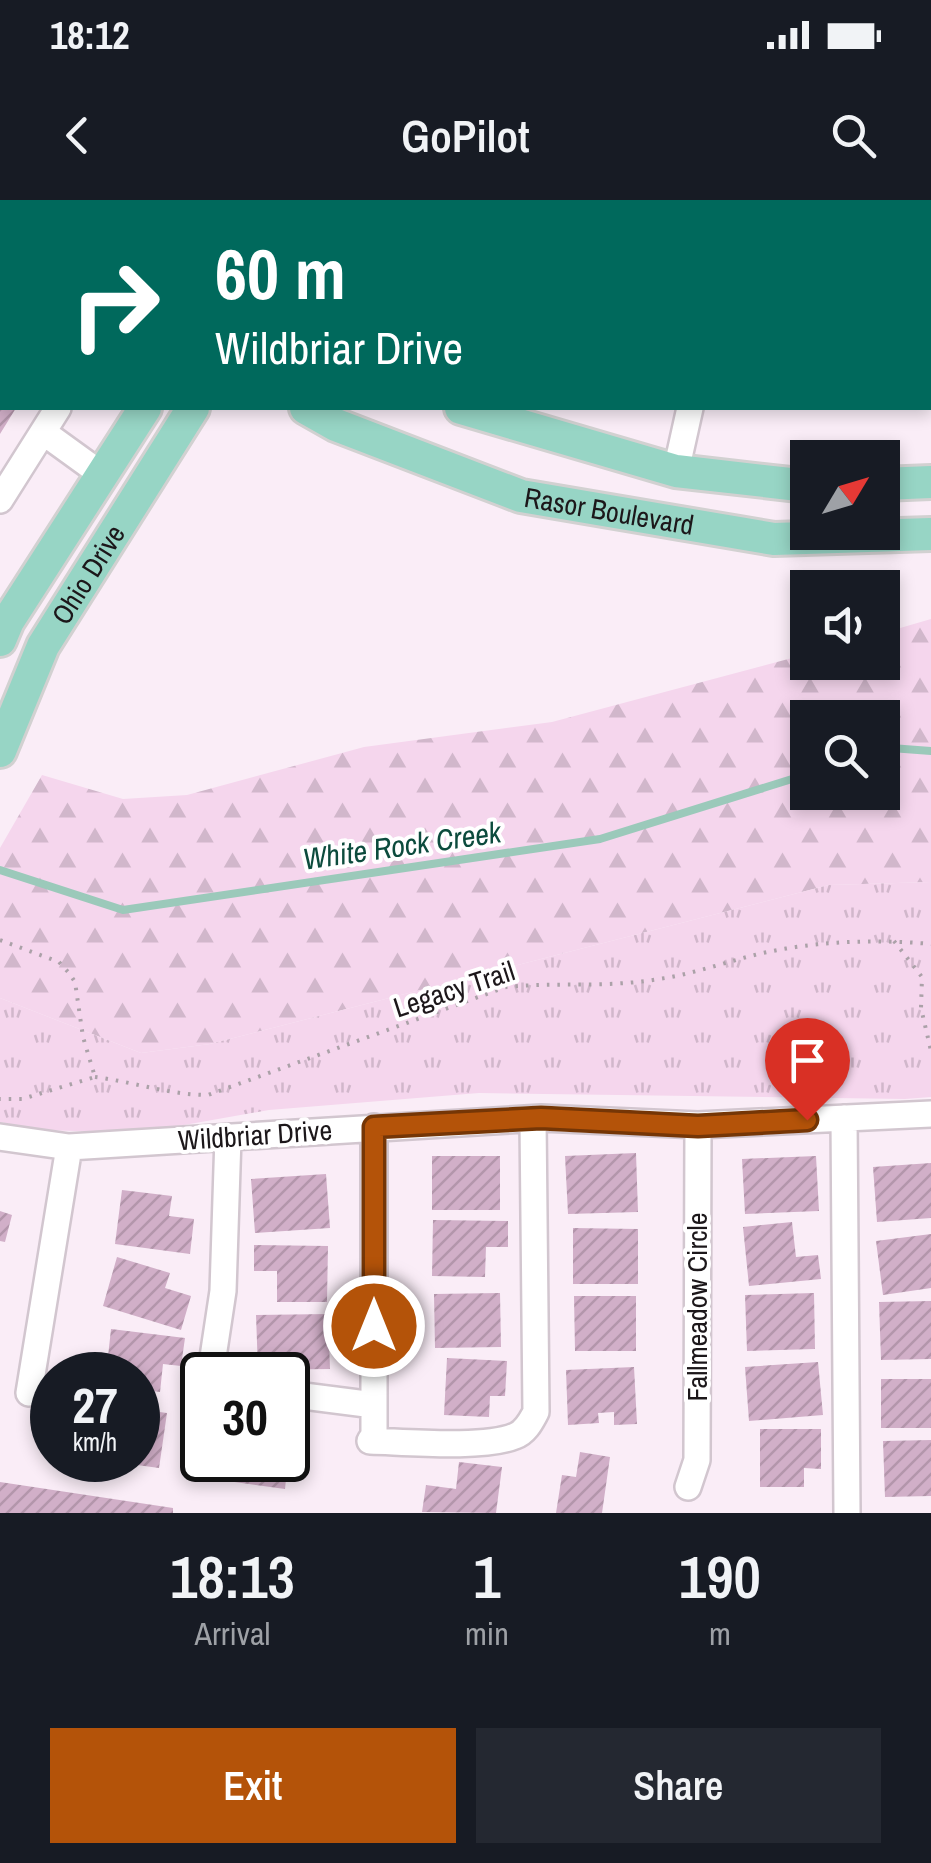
<!DOCTYPE html>
<html lang="en">
<head>
<meta charset="utf-8">
<style>
  body { margin:0; font-family:"Archivo Narrow",sans-serif; background:#242831; color:#f1f3f6; height:100vh; display:flex; flex-direction:column; font-size:38px; white-space:nowrap }
  * { box-sizing:border-box; margin:0 }
  p { font-size:32px; color:#9ea1a6 }
  .icon { flex:none; width:55px; height:55px; fill:none; stroke:currentColor; stroke-width:2; stroke-linecap:round; stroke-linejoin:round }
  .map { position:relative; height:1313px; overflow:hidden }
  .panel { display:flex; flex-direction:column; background:#171b24; flex:1 }
  .panel>* { flex:none }
  .hud { position:absolute; left:0px; top:0px; width:932px; height:210px; box-shadow:0 5px 15px #0003; background:#00695c; color:#fff; overflow:hidden }
  .needle { width:65px; rotate:52deg }
  .buttons { position:absolute; left:790px; top:240px; display:grid; gap:20px }
  .buttons a { display:grid; place-items:center; width:110px; height:110px; border-radius:0px; background:#171b24; box-shadow:0 5px 15px #0003; font-size:50px }
  .speed { position:absolute; left:30px; top:1152px; display:flex; gap:20px; font-size:50px; font-weight:700; text-align:center }
  .speed>* { display:grid; place-content:center; width:130px; height:130px; border-radius:50%; background:#171b24; box-shadow:0 5px 15px #0003; line-height:1 }
  .speed small { font-size:25px; font-weight:400 }
  .speed .limit { border:5px solid #111; border-radius:15px; background:#fff; color:#111 }
  .pin { position:absolute; display:grid; place-items:center; width:85px; height:85px; color:#fff; margin:-102px -42px; border-radius:50% 50% 50% 0; rotate:-45deg; box-shadow:0 0 10px #0007 }
  .pin .icon { rotate:45deg }
  .me { position:absolute; width:110px; margin:-55px; rotate:0deg; stroke-linejoin:round; filter:drop-shadow(0 0 8px #0008) }
  .turn { display:flex; align-items:center; gap:35px; height:210px; padding:0 50px; font-size:45px }
  .turn .icon { width:130px; height:130px; stroke-width:2.5 }
  .turn b { display:block; font-size:70px; line-height:85px }
  .eta { display:flex; justify-content:space-evenly; align-items:center; height:170px; text-align:center }
  .eta b { font-size:60px; font-weight:600; line-height:70px }
  .button { display:flex; gap:20px; margin-top:auto; padding:20px 50px }
  .button a { flex:1; height:115px; border-radius:0px; background:#b45309; color:#fff; font-size:40px; font-weight:600; line-height:115px; text-align:center }
  .button a+a { background:#242831; color:#f1f3f6 }
  .status { display:flex; justify-content:space-between; align-items:center; height:70px; padding:0 50px; background:#171b24; direction:ltr }
  .status svg { height:28px; fill:currentColor }
  header { display:flex; justify-content:space-between; align-items:center; height:130px; padding:0 50px; background:#171b24; font-size:45px; font-weight:600 }
  .map>svg:first-child { display:block }
</style>
</head>
<body>
<div class="status"><b>18:12</b><svg viewBox="0 0 49 12"><path d="M0 12V9h3v3zM5 12V6h3v6zM10 12V3h3v9zM15 12V0h3v12zM26 1h20v11H26zM47 4h2v5h-2z"/></svg></div>
<header><svg class="icon" aria-label="back" viewBox="0 0 24 24"><path d="M15 5l-7 7 7 7"/></svg>GoPilot<svg class="icon" aria-label="search" viewBox="0 0 24 24"><circle cx="10" cy="10" r="6"/><path d="M15 15l6 6"/></svg></header>
<div class="map">
<svg width="931" height="1313" viewBox="0 0 931 1313">
  <defs>
    <pattern id="forest-firs" width="22" height="20" patternUnits="userSpaceOnUse" patternTransform="scale(2.5)"><rect width="22" height="20" fill="#f5d6ed"/><path d="M5 1l3.5 6h-7zM16 11l3.5 6h-7z" fill="#d1b7cb"/></pattern>
    <pattern id="park-tufts" width="24" height="20" patternUnits="userSpaceOnUse" patternTransform="scale(2.5)"><rect width="24" height="20" fill="#f5d6ed"/><path d="M3 7l-1-3M5 7V3M7 7l1-3M15 17l-1-3M17 17v-4M19 17l1-3" fill="none" stroke="#d1b7cb"/></pattern>
    <pattern id="building-hatch" width="6" height="6" patternUnits="userSpaceOnUse" patternTransform="scale(2.5)"><rect width="6" height="6" fill="#d1afc8"/><path d="M-1 1l2-2M0 6l6-6M5 7l2-2" fill="none" stroke="#b396ab"/></pattern>
  </defs>
  <rect width="100%" height="100%" fill="#faedf7"/>
  <path fill="url(#forest-firs)" fill-rule="evenodd" d="M931,419v263l-102,3 -619,159 -69,9 -141,-55v-150l42,-73 81,24 64,-4 177,-48 188,-25 255,-68 1,8h74l1,-29zM808,518h74v74h-74z"/>
  <path fill="url(#park-tufts)" d="M931,682v215l-26,2 -426,-6 -210,17 -130,23 -97,-3 -42,-8v-124l141,55 69,-9 619,-159z"/>
  <g fill="none" stroke-linecap="round" stroke-linejoin="round">
    <path stroke="#9bc9ba" stroke-width="8" d="M882,551l9,-3 40,3
      M0,670l123,40 477,-71 208,-65"/>
  </g>
  <path fill="url(#building-hatch)" d="M0,208h16l-16,26z
    M636,953l2,59 -70,2 -3,-58z
    M432,956h68v54h-68z
    M816,956l3,55 -74,3 -3,-55z
    M931,963v55l-54,4 -4,-55z
    M326,974l4,54 -75,5 -4,-54z
    M122,990l50,6 -3,20 25,3 -4,35 -75,-10z
    M0,1011l12,4 -7,27 -5,-1z
    M433,1020l75,1v26h-22l-1,30 -53,-1z
    M792,1022l4,35 22,-2 3,24 -72,7 -6,-59z
    M573,1028l65,1v55h-65z
    M931,1034v54l-48,7 -7,-54z
    M254,1045l74,1 -1,56h-50v-31h-23z
    M117,1057l53,16 -5,15 26,8 -10,34 -78,-24z
    M500,1093l1,54 -66,1 -1,-54z
    M814,1093l1,56 -68,2 -2,-56z
    M574,1096h62v55h-61z
    M931,1101v58l-50,1 -2,-58z
    M328,1114l2,55 -72,1 -2,-55z
    M111,1129l74,9 -4,28 -18,-2 -3,28 -22,-3v-14h-32z
    M447,1158l60,3 -2,35h-15l-1,21 -45,-2z
    M818,1162l5,53 -74,6 -4,-54z
    M634,1167l3,57 -23,1v-13l-16,1 1,10 -31,2 -2,-55z
    M881,1179h50v49h-50z
    M138,1209l29,4 -8,55 -44,-6 23,-2z
    M760,1229h61v40l-17,-1v19h-44z
    M931,1240v56l-46,1 -2,-56z
    M580,1252l30,5 -8,56h-46l6,-38 14,2z
    M215,1260h73l-3,29 -72,-10z
    M459,1262l43,5 -6,46 -74,-1 4,-27 30,4z
    M0,1282l173,26v5h-173z"/>
  <g fill="none" stroke-linecap="round" stroke-linejoin="round">
    <defs>
      <path id="minor" d="M0,92l2,2
        M43,232l58,42
        M676,271l14,-63
        M0,300l58,-92
        M844,918l3,395
        M374,927v308l-4,6c36,1 114,8 145,-5 11,-4 16,-15 21,-24l-3,-293
        M0,937l69,10 472,-29 157,7 233,-11
        M225,1175l-12,-18 10,-66 5,-154
        M29,1193l40,-246
        M288,1194l86,11
        M688,1287l9,-27 1,-335"/>
      <g id="major">
        <path d="M14,0l3,2"/>
        <path d="M121,0l3,2"/>
        <path d="M314,2l3,-2"/>
        <path d="M393,2l3,-2"/>
        <path id="s1" d="M306,208l30,17 185,71 253,43 157,-5"/>
        <path d="M461,208l215,63 132,15"/>
        <path d="M882,284l49,-2"/>
        <path d="M0,440l8,-19 137,-213"/>
        <path id="s2" d="M0,551l43,-105 150,-238"/>
      </g>
    </defs>
    <use href="#minor" stroke="#d2c6cf" stroke-width="30"/>
    <use href="#major" stroke="#d2d1d1" stroke-width="38"/>
    <path stroke="#aba1a8" stroke-width="4" stroke-dasharray="2.5 8" stroke-linecap="butt" d="M0,740l59,22 10,11 6,9 8,55 12,40 -73,22h-22
      M894,741l28,36 -1,31 10,43
      M95,877c39,5 75,18 113,18l298,-108c51,-5 102,1 153,-8 35,-5 69,-18 104,-26 55,-12 112,-14 168,-9"/>
    <use href="#minor" stroke="#fff" stroke-width="25"/>
    <use href="#major" stroke="#97d5c5" stroke-width="32"/>
  </g>
  <g fill="none" stroke-linecap="round" stroke-linejoin="round">
    <defs>
      <path id="route" d="M374,1126v-199l167,-9 157,8 109,-6"/>
    </defs>
    <use href="#route" stroke="#753606" stroke-width="25"/>
    <use href="#route" stroke="#b45309" stroke-width="18"/>
  </g>
  <g text-anchor="middle" stroke-width="8" stroke-linejoin="round" paint-order="stroke">
    <g font-size="28" fill="#1c171a" stroke="#fff">
      <text dy="10" stroke="none"><textPath href="#s1" startOffset="322">Rasor Boulevard</textPath></text>
      <text dy="10" stroke="none"><textPath href="#s2" startOffset="198">Ohio Drive</textPath></text>
      <text transform="translate(454 789) rotate(-18)" y="10">Legacy Trail</text>
      <text transform="translate(255 935) rotate(-4)" y="10">Wildbriar Drive</text>
      <text transform="translate(697 1107) rotate(-90)" y="10">Fallmeadow Circle</text>
    </g>
    <g font-size="30" font-style="italic" fill="#0c4b3d" stroke="#fff">
      <text transform="translate(402 646) rotate(-8)" y="10">White Rock Creek</text>
    </g>
  </g>
</svg>
<div class="buttons">
<a><svg class="needle" viewBox="-14 -14 28 28"><path d="M0-13l5 13h-10z" fill="#e53935"/><path d="M0 13l5-13h-10z" fill="#9ea1a6"/></svg></a>
<a><svg class="icon" aria-label="sound" viewBox="0 0 24 24"><path d="M4 9h4l5-4v14l-5-4H4zM17 9q2 3 0 6"/></svg></a>
<a><svg class="icon" aria-label="search" viewBox="0 0 24 24"><circle cx="10" cy="10" r="6"/><path d="M15 15l6 6"/></svg></a>
</div>
<div class="speed"><div>27<small>km/h</small></div><div class="limit">30</div></div>
<div class="pin" style="left:807px;top:920px;background:#d93025"><svg class="icon" aria-label="arrive" viewBox="0 0 24 24"><path d="M6 21V4h12l-3 4 3 4H6"/></svg></div>
<svg class="me" style="left:374px;top:1126px" viewBox="-20 -20 40 40"><circle r="17" fill="#b45309" stroke="#fff" stroke-width="3"/><path d="M0-11L8 9 0 5-8 9z" fill="#fff"/></svg>
<div class="hud">
<div class="turn"><svg class="icon" aria-label="right" viewBox="0 0 24 24"><path d="M7 20v-9h11M14 6l5 5-5 5"/></svg><div><b>60 m</b>Wildbriar Drive</div></div>
</div>
</div>
<section class="panel">
<div class="eta">
<div><b>18:13</b><p>Arrival</p></div>
<div><b>1</b><p>min</p></div>
<div><b>190</b><p>m</p></div>
</div>
<div class="button"><a>Exit</a><a>Share</a></div>
</section>
</body>
</html>
